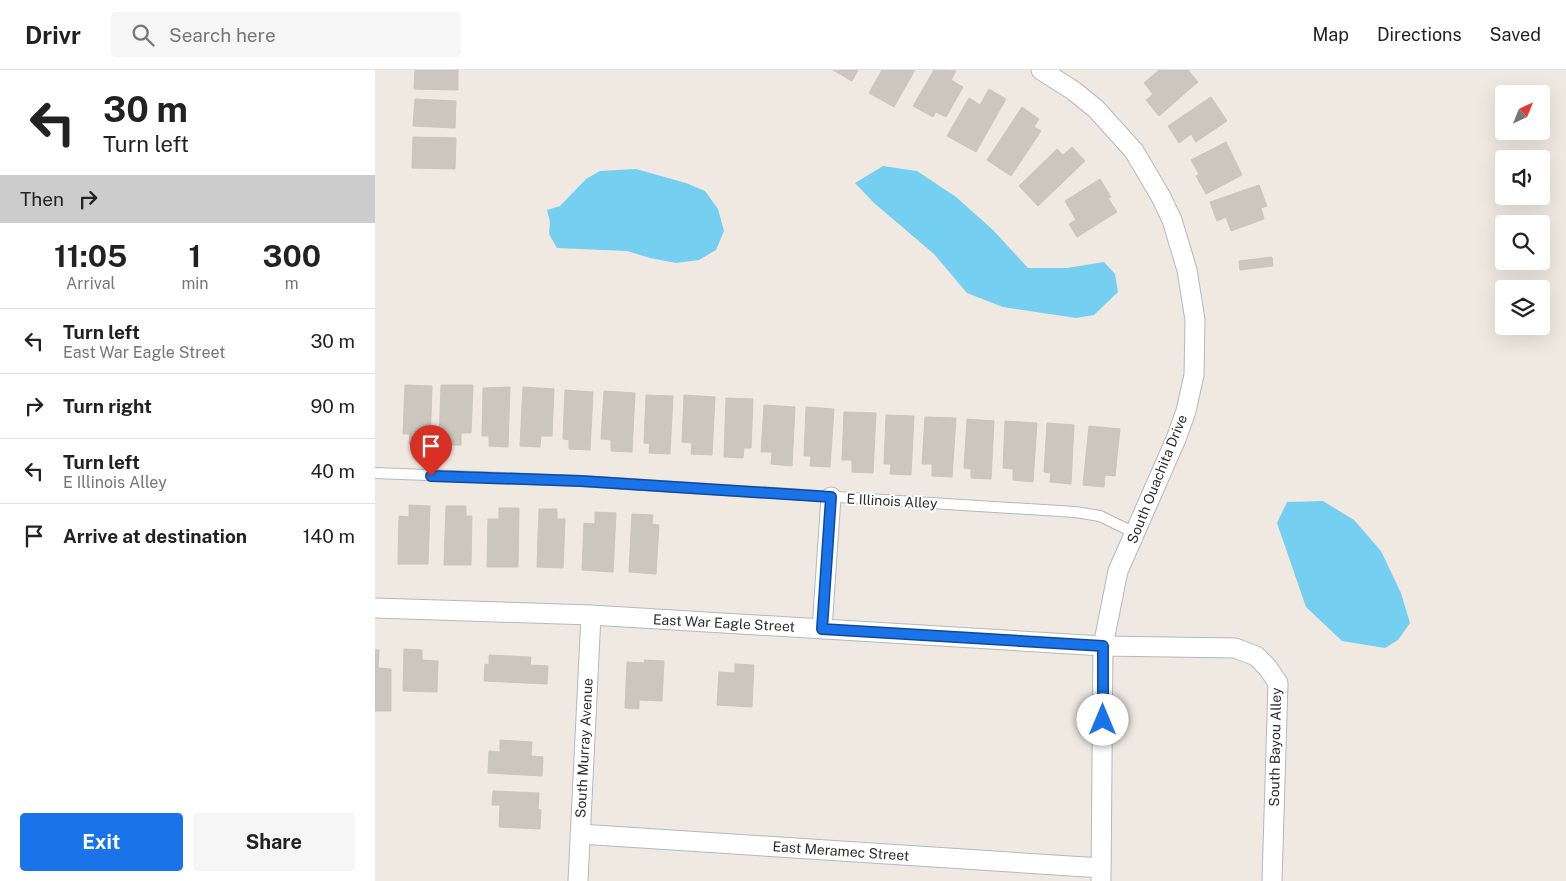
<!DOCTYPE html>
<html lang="en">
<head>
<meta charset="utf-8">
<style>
  body { margin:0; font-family:"Public Sans",sans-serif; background:#f6f6f6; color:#222; height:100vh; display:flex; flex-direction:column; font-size:19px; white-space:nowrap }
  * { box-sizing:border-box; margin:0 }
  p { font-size:16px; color:#767676 }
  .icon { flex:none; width:28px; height:28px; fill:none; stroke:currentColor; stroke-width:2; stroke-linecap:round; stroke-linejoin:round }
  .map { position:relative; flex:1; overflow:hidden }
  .drawer { display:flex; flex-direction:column; background:#fff; width:375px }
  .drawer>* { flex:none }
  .top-card { background:#fff; color:#222; overflow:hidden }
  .needle { width:32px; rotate:43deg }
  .fabs { position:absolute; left:1120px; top:15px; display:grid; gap:10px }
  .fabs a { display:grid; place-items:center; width:55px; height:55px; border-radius:5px; background:#fff; box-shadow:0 5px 20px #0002; font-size:25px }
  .pin { position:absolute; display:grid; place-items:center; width:42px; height:42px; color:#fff; margin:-51px -21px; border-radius:50% 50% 50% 0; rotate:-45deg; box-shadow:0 0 5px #0007 }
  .pin .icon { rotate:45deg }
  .me { position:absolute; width:55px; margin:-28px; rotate:0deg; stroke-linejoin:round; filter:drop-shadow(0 0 4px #0008) }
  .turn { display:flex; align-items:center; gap:18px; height:105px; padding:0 20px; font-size:22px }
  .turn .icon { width:65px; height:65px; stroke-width:2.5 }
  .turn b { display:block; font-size:35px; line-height:42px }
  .then { display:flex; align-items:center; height:48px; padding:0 20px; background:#0003; gap:10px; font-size:19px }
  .eta { display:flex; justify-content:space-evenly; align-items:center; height:85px; text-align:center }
  .eta b { font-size:30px; font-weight:700; line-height:35px }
  .primary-button { display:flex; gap:10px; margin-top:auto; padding:10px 20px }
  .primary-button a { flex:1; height:58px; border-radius:5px; background:#1a73e8; color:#fff; font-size:20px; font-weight:700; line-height:58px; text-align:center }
  .primary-button a+a { background:#f6f6f6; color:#222 }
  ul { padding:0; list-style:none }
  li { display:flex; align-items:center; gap:15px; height:65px; padding:0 20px; border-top:1px solid #e0e0e0 }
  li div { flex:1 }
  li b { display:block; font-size:19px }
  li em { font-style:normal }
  header { display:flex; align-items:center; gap:30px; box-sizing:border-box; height:70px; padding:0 25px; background:#fff; border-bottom:1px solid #e0e0e0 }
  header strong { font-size:24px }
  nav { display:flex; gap:28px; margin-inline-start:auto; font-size:18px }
  .search { width:350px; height:45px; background:#f6f6f6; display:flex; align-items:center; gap:12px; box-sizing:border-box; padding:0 18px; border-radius:5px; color:#767676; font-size:19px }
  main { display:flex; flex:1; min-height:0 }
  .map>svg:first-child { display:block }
</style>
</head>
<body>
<header>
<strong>Drivr</strong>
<div class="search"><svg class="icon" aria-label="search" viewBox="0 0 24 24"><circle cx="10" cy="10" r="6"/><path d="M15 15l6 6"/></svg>Search here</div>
<nav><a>Map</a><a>Directions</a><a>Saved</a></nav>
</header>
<main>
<section class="drawer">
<div class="top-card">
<div class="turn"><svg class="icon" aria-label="left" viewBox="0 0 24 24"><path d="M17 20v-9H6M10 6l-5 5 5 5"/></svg><div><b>30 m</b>Turn left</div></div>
<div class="then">Then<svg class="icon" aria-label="right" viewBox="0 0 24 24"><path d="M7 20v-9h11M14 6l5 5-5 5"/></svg></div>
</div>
<div class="eta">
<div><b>11:05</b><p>Arrival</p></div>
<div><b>1</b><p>min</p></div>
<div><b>300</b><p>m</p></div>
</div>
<ul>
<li><svg class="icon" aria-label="left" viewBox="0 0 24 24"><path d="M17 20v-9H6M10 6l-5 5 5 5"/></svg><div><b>Turn left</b><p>East War Eagle Street</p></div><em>30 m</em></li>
<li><svg class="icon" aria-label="right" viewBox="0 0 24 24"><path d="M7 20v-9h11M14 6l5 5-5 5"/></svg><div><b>Turn right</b></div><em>90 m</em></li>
<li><svg class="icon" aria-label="left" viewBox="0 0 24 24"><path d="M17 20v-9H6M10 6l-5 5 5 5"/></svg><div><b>Turn left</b><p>E Illinois Alley</p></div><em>40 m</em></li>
<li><svg class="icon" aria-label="arrive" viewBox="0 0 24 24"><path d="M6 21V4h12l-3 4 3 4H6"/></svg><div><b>Arrive at destination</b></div><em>140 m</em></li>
</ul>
<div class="primary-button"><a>Exit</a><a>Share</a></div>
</section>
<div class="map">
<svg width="1191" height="811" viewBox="0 0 1191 811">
  <rect width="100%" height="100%" fill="#efe9e1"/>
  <path fill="#75cff0" d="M508,96l34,5 39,26 37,33 35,38h39l37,-6 11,12 3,18 -24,23 -18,3 -73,-11 -36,-14 -33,-39 -60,-51 -19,-20z
    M261,99l50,14 19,8 13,18 6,22 -8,19 -17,10 -23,3 -26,-5 -23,-7 -70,-3 -8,-14 1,-12 -3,-12 13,-4 26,-27 14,-8z
    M948,431l31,19 27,31 20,42 9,30 -12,17 -13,8 -43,-7 -36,-34 -29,-84 10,-21z"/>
  <path fill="#cbc7bf" stroke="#cbc5ba" d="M40,0h43v20l-44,-1z
    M458,0h25l-6,11z
    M507,0h33l-21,37 -25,-14z
    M559,0l22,1 -5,9 12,7 -17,30 -10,-5 -3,5 -20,-11z
    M784,0h29l10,12 -39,34 -13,-16 7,-6 -9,-11z
    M614,19l17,10 -30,53 -29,-16 22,-38 11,7z
    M836,27l16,24 -31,21 -5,-8 -12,9 -11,-17z
    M40,29l41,2 -1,27 -42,-2z
    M647,37l17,12 -5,8 7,4 -30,45 -24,-16z
    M38,67l43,1 -1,31 -43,-1z
    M851,72l16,33 -36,19 -10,-18 3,-2 -8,-14z
    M697,77l13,14 -47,45 -19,-20 38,-37 6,6z
    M725,109l11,18 -3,1 9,14 -40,25 -8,-13 7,-4 -11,-19z
    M884,115l8,21 -6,2 3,11 -33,12 -5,-14 -9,4 -7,-19z
    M897,187l1,9 -33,4 -1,-9z
    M30,315l27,1 -2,59 -21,-1 1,-10h-7z
    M66,315h32l-2,48h-10v12h-22z
    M135,317l-2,60 -19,-1v-10h-7l1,-48z
    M148,317l31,2 -2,47h-11l-1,11 -20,-1z
    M190,320l28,2 -3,58 -21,-1v-9l-6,-1z
    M229,321l31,2 -3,59 -21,-1v-11l-10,-1z
    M271,325l27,1 -3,58 -21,-1 1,-9 -6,-1z
    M309,325l31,2 -3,58 -21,-1 1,-11 -10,-1z
    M351,328l27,1 -2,49h-7l-1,10 -19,-1z
    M389,335l31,2 -3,59 -21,-2 1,-12h-11z
    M431,337l28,2 -4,58 -20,-1 1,-10h-7z
    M469,342l32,1 -3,60 -21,-1v-12h-10z
    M511,345l28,1 -3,59 -21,-1 1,-10h-7z
    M550,347l31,1 -4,59 -20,-1v-12h-10z
    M592,349l27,2 -3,58 -20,-1v-9l-7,-1z
    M630,351l32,2 -4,59 -20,-2v-11l-10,-1z
    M672,353l27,2 -3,59 -21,-2 1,-9 -7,-1z
    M714,356l31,3 -5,47 -10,-1 -1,12 -21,-2z
    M34,435l21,1 -2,58h-30l1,-48 10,1z
    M71,436h20v10h6l-1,49h-27z
    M124,438h20l-1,59h-31l1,-48h11z
    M164,439h18v10h8l-2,49 -26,-1z
    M220,442l21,1 -3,59 -31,-2 2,-47 11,1z
    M257,444l21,1 -1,9 7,1 -3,49 -27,-2z
    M29,579l18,1v10l16,1 -1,31 -34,-1z
    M0,580h4l-1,18 13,1v42h-16z
    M114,585l42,2 -1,8 18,1 -1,18 -63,-3 1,-17 4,1z
    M269,590l20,1 -2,40 -23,-1v9l-14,-1 2,-46 18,1z
    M360,594l19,1 -2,42 -35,-2 2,-33 16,1z
    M125,670l32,2 -1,14 12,1 -1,19 -54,-3 1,-22 11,1z
    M118,721l46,2 -1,16 3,1 -1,19 -41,-2 1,-22h-8z"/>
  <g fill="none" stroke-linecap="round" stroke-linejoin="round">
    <defs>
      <path id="lane" d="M0,403l206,8 494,31 25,4 35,17"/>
      <path id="street" d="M666,0l33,21 22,18 38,42 27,46 11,23 15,50 8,50 -1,55 -8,36 -10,28 -58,132 -15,75 -2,235
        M0,538l216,7 512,31 132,2 21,8 12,12 10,15 -6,198
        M447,559l9,-132
        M205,764l521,34
        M203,811l13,-266"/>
    </defs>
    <use href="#lane" stroke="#b4b7c1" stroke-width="12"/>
    <use href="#street" stroke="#b4b7c1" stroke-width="21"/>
    <use href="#lane" stroke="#fff" stroke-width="10"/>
    <use href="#street" stroke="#fff" stroke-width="19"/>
  </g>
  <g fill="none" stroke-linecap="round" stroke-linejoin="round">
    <defs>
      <path id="route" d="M56,406l150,5 250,16 -9,132 281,17v74"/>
    </defs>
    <use href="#route" stroke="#114b97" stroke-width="12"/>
    <use href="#route" stroke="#1a73e8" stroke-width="9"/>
  </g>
  <g text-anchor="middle" stroke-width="4" stroke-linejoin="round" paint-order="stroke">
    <g font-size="14" fill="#2e2e2e" stroke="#fff">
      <text transform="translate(782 409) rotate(-68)" y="5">South Ouachita Drive</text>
      <text transform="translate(517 431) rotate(3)" y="5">E Illinois Alley</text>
      <text transform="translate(349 553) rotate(3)" y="5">East War Eagle Street</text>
      <text transform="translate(900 677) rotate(-89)" y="5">South Bayou Alley</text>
      <text transform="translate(209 678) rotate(-87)" y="5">South Murray Avenue</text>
      <text transform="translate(466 781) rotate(4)" y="5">East Meramec Street</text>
    </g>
  </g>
</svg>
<div class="fabs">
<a><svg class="needle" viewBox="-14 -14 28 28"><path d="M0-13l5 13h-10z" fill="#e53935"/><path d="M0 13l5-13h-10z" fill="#767676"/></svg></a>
<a><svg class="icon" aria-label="sound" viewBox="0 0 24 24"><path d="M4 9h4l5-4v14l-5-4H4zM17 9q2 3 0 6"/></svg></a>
<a><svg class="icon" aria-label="search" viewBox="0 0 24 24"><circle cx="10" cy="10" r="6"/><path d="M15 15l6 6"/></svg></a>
<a><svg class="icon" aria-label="layers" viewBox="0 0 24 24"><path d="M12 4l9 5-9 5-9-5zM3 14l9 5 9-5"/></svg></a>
</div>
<div class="pin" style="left:56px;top:406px;background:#d93025"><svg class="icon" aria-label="arrive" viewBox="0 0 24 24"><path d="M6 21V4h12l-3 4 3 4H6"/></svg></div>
<svg class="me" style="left:728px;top:650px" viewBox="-20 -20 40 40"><circle r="19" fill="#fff"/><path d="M0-13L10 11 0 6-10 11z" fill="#1a73e8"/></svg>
</div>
</main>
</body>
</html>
